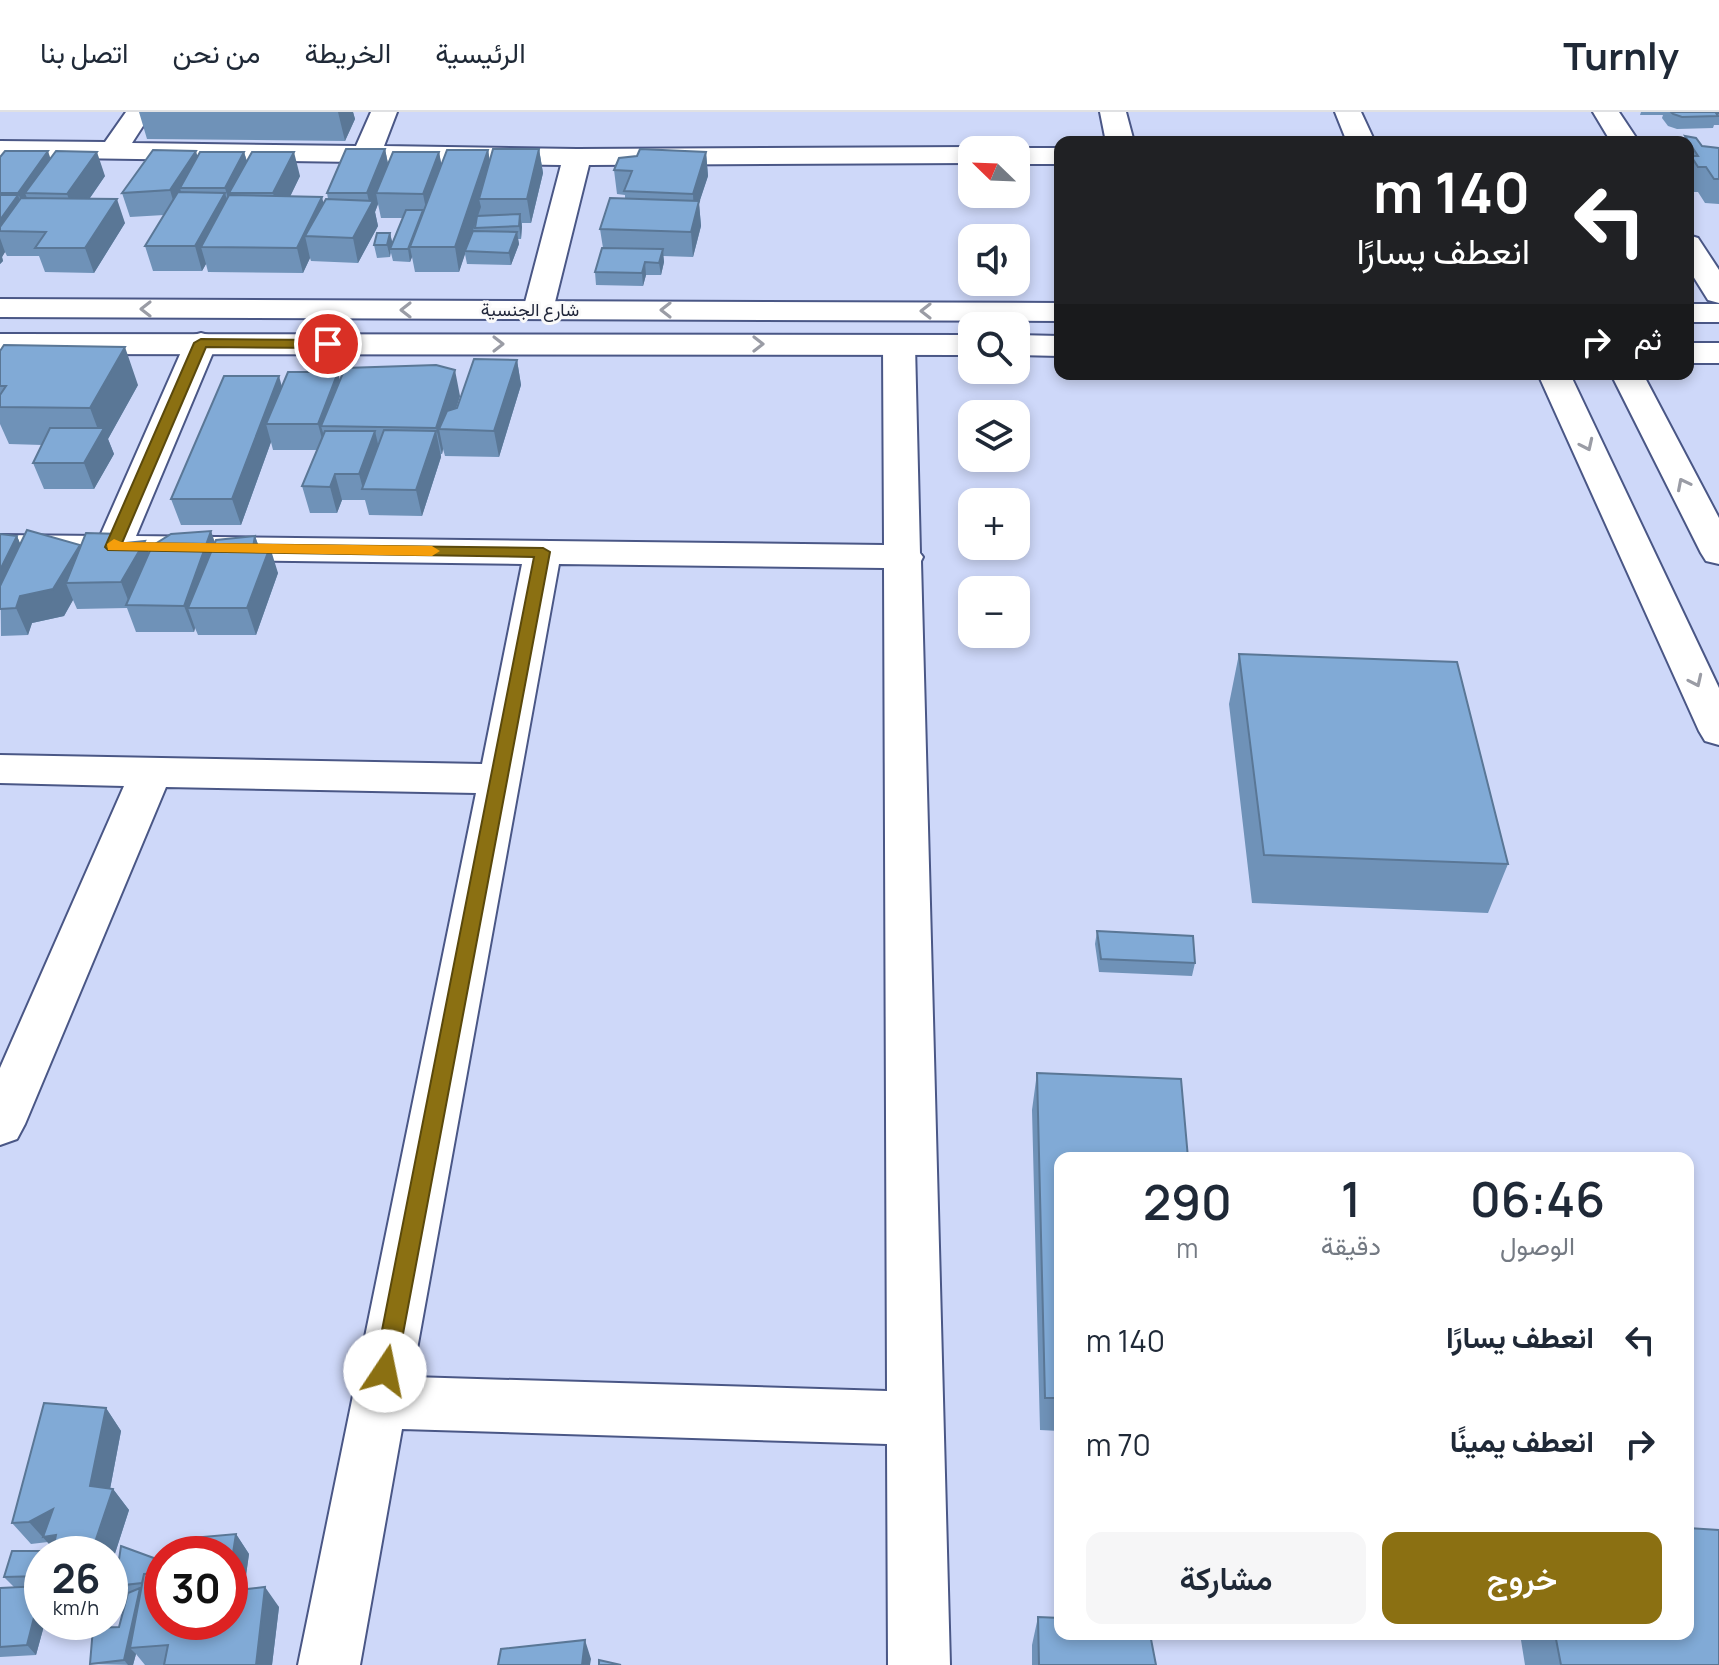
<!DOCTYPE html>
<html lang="ar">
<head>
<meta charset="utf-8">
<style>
  body { margin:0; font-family:Manrope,Vazirmatn,sans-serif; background:#f6f6f7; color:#1f2937; direction:rtl; height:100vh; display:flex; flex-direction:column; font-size:30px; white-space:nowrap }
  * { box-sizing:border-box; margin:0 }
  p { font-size:26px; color:#747a83 }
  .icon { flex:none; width:44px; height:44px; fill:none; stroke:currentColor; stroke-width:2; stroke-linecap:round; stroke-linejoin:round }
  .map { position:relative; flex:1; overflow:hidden; direction:ltr }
  .side { position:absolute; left:1054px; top:1040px; width:640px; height:488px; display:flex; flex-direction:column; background:#fff; border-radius:16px; box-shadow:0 4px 12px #0003; direction:rtl }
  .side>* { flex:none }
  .top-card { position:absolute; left:1054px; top:24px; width:640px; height:244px; border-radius:16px; box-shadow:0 4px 12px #0003; direction:rtl; background:#202124; color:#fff; overflow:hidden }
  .needle { width:52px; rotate:293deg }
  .tools { position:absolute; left:958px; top:24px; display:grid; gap:16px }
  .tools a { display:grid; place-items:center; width:72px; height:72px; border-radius:16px; background:#fff; box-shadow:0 4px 12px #0003; font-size:40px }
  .speed { position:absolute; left:24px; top:1424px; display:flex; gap:16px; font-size:40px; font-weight:700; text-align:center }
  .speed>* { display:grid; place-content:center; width:104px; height:104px; border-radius:50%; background:#fff; box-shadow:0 4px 12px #0003; line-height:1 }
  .speed small { font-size:20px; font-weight:400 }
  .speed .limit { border:12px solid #d22; background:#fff; color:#111 }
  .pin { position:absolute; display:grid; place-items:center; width:68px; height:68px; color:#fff; margin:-34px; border:4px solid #fff; border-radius:50%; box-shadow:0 2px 8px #0007 }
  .me { position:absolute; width:88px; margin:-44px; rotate:11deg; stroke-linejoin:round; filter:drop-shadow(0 0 6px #0008) }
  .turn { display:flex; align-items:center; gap:28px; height:168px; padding:0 32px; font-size:36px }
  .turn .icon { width:104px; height:104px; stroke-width:2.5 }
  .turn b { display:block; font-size:56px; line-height:68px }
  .then { display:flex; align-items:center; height:76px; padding:0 32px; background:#0003; gap:16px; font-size:30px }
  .eta { display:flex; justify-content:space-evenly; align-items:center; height:136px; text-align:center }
  .eta b { font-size:48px; font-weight:600; line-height:56px }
  .cta { display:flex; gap:16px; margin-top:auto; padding:16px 32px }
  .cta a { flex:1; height:92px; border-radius:16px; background:#8b7012; color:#fff; font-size:32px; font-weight:600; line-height:92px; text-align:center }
  .cta a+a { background:#f6f6f7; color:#1f2937 }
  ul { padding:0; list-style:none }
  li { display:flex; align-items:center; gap:24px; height:104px; padding:0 32px }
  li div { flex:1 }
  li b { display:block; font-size:30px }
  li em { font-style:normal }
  header { display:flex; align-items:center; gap:48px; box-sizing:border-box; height:112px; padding:0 40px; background:#fff; border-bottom:2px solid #e0e1e3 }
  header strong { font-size:38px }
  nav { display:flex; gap:44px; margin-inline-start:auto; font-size:28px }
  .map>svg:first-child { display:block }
</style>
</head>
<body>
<header>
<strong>Turnly</strong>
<nav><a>الرئيسية</a><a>الخريطة</a><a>من نحن</a><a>اتصل بنا</a></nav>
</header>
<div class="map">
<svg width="1719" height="1553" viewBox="0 0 1719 1553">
  <rect width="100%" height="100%" fill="#ced8f9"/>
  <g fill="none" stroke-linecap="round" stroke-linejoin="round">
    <defs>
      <path id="minor" d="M126,0h26l-20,31 224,3 15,-34h26l-13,34 193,3 395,-2 10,3h-10v13l-383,2 -36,145 -4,7 -11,2 -11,-2 -4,-7 38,-145 -561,-8v-16l105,1z
        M1100,0h26l8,30h-28z
        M1335,0h26l14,30h-28z
        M1593,0h26l20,30h-28z
        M1016,36h44v16h-44v-14h-9z
        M1688,123l10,3 21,32v33l-11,-3 -20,-32z
        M201,221l11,3 5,7 -81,193 748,9 -1,-200 5,-7 11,-3 11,3 5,7 5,208 3,4 -2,4 29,1104h-62l-1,-221 -485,-15 -42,236h-62l178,-872 -310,-6 -141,337 -8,15 -17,6v-77l124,-282 -124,-3v-28l482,9 40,-200 -522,-7v-22l100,1 85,-193 5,-7zM559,452l325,4 3,823 -475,-14z"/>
      <path id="tertiary" d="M1538,262h32l149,314v57l-14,-4 -6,-10z
        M1611,262h32l76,144v46l-13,-3 -5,-8z"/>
      <path id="secondary" d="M0,187l1060,4v18l-1060,-4z
        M1688,192h31v18h-31z
        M0,222l972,1v20l-972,-1z
        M1016,223l44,1v20l-44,-1z
        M1688,231h31v20h-31z"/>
    </defs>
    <use href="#minor" stroke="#4a5786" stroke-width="4"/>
    <use href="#tertiary" stroke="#4a5786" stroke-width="4"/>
    <use href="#secondary" stroke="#4a5786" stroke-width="4"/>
    <use href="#minor" fill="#fff" fill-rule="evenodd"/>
    <use href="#tertiary" fill="#fff" fill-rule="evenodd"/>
    <use href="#secondary" fill="#fff" fill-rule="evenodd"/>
  </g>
  <path fill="#6f92b8" d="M139,0h214l2,7 -10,22 -198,-2z
    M1641,0h78v13h-5l-1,3 -36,1 -9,-3 -6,-8 1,-3h-23z
    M1685,24l17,10 17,2v56l-14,-1 -7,-11h-9l-1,-2v-48h-5z
    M385,37l3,15 51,-12 2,12 47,-14 2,12 49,-13 4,24 -12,50h-9l-1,16h-3l1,5 -8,21 -44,-1 -2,-10 -6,18h-44l-3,-15 -2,5 -17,-1 -2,-8 -1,4 -13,1 -3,-13 16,-12 2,10 11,-25h-22l-3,-14 -3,8 3,14 -20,37 -47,-2 -1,-3 -7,15 -95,-1 -2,-8 -4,7h-49l-8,-25 19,-31 -34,2 -8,-24 75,-36 47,-5 3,9 53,15 -10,20 33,8 5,-5 -1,-6z
    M706,40l2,24 -9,27 2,23 -8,31 -30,-1 1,6 -3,13h-15l-3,11 -47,-1 -1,-13 8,-24 -3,-19 25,-30v-4l-8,-1 -3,-24z
    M0,45l50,2 55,17 -15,22 35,25 -31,50 -49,-1 -6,-16h-32l-2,-4 -3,5 1,4 -3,3z
    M0,239l138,34 -30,54 6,15 -20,35h-50l-11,-26 9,-18 -33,-1 -9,-20z
    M517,248l4,25 -22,72 -54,-1 -2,-7 -1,5h-1v3l-19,59 -53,-1 -4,-15h-23l-5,13h-27l-8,-27 15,-36h-44l-2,-8 -30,83h-60l-10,-26 111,-113 58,-6 120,16 -4,13z
    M0,422l17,2 3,8 60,1 1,2 42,-4 26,10 106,-17 4,11 19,26 -22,62h-58l-3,-7 -1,4h-58l-9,-24 -50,1 -4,-9 -9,16 -32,7 -4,12 -27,1z
    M1239,542l269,210 -20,49 -236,-10 -23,-199z
    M1097,819l98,32 -3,13 -93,-4 -4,-28z
    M1037,961l23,85v273l-20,-1 -8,-320z
    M44,1291l62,5 15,23 -11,58h3l16,21 -19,59v-15h-68v68h3l-9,33 -36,2v-69l19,-1h-5l-10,-10 8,-26h41v-3l-5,-6 -17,2 -19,-21z
    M236,1422l13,20 -5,35 35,18 -7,58h-127l-9,-11 -3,11 -43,-1 29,-37 8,-31h-4l-8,-10 47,-25v61z
    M1038,1505l118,48h-124v-20z
    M1520,1522h168l31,31h-194z"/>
  <path fill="#5a7796" d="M338,0h15l2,7 -10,22z
    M385,37l5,24 -14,20 2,11 -3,8 3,14 -20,37 -5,-25 17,-32 -3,-13z
    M539,37l4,24 -12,50 -4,-24z
    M488,38l4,24 -13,25 2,8 -15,44h-1v3l-6,18 -4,-25z
    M48,39l8,24 -31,18 7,18 -5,7 -9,-25z
    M196,39l7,25 -23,12 4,15 -7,11 -7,-24z
    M97,40l8,24 -29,42 -9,-24z
    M244,40l7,24 -22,17 5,16 -2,3 -7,-24z
    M294,40l6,24 -20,42 -7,-25z
    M439,40l5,25 -16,42 -5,-25z
    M706,40l2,24 -9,27 2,23 -8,31 -2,-25 3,-14 -1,-24z
    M225,81l7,24 -31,30 5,17 -4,7 -7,-25z
    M18,83l9,24 -27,12v-11z
    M322,85l6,24 -23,15 5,22 -7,15 -6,-25z
    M117,87l8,24 -31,50 -9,-25z
    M423,98l-13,37 2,10 -2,5 -2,-13z
    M520,102l2,13 -1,12 -2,-13z
    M517,120l2,12 -8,21 -2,-12z
    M390,121l3,12 -3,4v8l-3,-12z
    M0,126l5,14 -3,5 1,4 -3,3z
    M663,137l1,13 -3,13 -2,-12z
    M645,150l1,13 -3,11 -1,-13z
    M125,235l13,38 -30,54 6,15 -20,35 -10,-26 16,-28 -10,-27z
    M517,248l4,25 -22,72 -5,-26z
    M455,258l5,26 -11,34 -10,-1 4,20 -1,5 -6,-26z
    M338,260l6,26 -23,28 6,20 -2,4 -7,-26z
    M279,264l7,25 -20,23 5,18 -30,83 -9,-26z
    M375,319l6,26 -18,32 -4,-15z
    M436,319l5,26 -19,59 -6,-26z
    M335,362l7,26 -5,13 -7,-26z
    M211,419l9,26 -32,51 7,20 -1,4 -10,-26z
    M120,422l10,27 -14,-17z
    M17,424l11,26 -28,47v-39z
    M255,424l9,26 6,-15 8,26 -22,62 -9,-27z
    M145,429l9,27 -24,37 -9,-23z
    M80,433l10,26 -24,12 7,17 -9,16 -32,7 -4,12 -12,-27 4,-12z
    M106,1296l15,23 -14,74 6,-16 16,21 -19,59v-15h-19l-1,-68z
    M53,1397l5,45 -29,-32z
    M236,1422l13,20 -8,57 -11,-16v-23z
    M265,1475l14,20 -7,58h-16z
    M140,1476l8,11 -18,49 6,6 -3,11h-5l-4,-5z
    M42,1477v33h3l-9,33 -9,-10z
    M585,1528l6,19 -1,6h-8z"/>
  <path fill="#81aad6" stroke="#5a7796" stroke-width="2" d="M1671,0h48v1h-3l2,3 -36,1 -9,-3z
    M1685,24l11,2 6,8 17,2v31h-5l-8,-12h-8l-7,-11h7z
    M346,37h39l-18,44h-40z
    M493,37h46l-12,50h-48z
    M640,37l66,3 -13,42 -69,-3 8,-20 -18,-1 5,-12 18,-2z
    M153,38l43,1 -26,39 -48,3z
    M447,38h41l-33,97h-45z
    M5,39h43l-30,42h-18v-36z
    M56,39l41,1 -30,42 -42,-1z
    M200,40h44l-19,36h-45z
    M252,40h42l-21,41h-44z
    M393,40h46l-16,42 -47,-1z
    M178,80l47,1 -30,53h-50z
    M0,83h18l-18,25z
    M229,83l93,2 -25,51 -96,-1z
    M21,86l96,1 -32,49h-50l11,-16 -46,-1v-4z
    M610,86l89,3 -8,31 -91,-3z
    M326,87l47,2 -20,37 -48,-2z
    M406,98h17l-15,39h-18z
    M520,102l-1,12 -44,2 2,-12z
    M473,119l44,1 -8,21 -44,-2z
    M377,121h13l-3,12h-13z
    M602,136l61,1 -4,14 -14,-1 -3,11 -47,-1z
    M4,233l121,2 -35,61 -90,-1v-12l6,-9h-6v-35z
    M474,247l43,1 -23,71 -55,-2 8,-18 10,-3z
    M436,253l19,5 -19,58 -115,-2 24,-58z
    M288,260h50l-20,52h-52z
    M224,264h55l-47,123h-61z
    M50,316h54l-20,35h-51z
    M384,318l52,1 -20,59 -54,-1z
    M325,319h50l-16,43h-24l-5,13 -28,-1z
    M27,418l53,15 -27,44 -33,7 -4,12 -16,1v-23z
    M211,419l-27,75 -58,-1 26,-59 19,-12z
    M86,421l34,1 -4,10 29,-3 -24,41 -55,1z
    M0,422l17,2 -17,34z
    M255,424l-2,11h17l-23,61h-59l28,-68z
    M1239,542l218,8 51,202 -244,-9z
    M1097,819l96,5 2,27 -94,-4z
    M1037,961l144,6 7,79h-128v240h-15z
    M44,1291l62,5 -16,78 23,3 -22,65h-39l4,-19 -13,2 10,-28 -24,13 -17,1z
    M1688,1416l31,2v135h-158l-6,-31h133z
    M236,1422l-6,38v-18h-51l13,-16z
    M121,1434l41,15v12l-18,1 -2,9 -27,3z
    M12,1439h41l-1,3h-10v22l-38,1z
    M162,1461v49h68v-31l35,-4 -9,78h-92l4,-20 -38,3 14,-74z
    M42,1474l-15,59 -27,2v-59z
    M140,1476l-16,72 -34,4 3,-36 26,-1 9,-34z
    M1038,1505l22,1v16h90l6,31h-117z
    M585,1528l-3,25h-84l3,-16z
    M599,1548l22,5h-22z"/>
  <defs><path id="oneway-chevron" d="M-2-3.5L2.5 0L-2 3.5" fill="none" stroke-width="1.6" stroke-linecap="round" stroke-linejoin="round" transform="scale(2)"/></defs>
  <g stroke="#9a9ca5">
    <use href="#oneway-chevron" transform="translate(146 197) rotate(-180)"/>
    <use href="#oneway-chevron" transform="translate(406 198) rotate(180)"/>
    <use href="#oneway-chevron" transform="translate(666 198) rotate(-180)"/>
    <use href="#oneway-chevron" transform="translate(926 199) rotate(-180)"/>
    <use href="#oneway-chevron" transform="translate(498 232)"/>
    <use href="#oneway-chevron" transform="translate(758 232)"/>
    <use href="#oneway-chevron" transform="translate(1587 333) rotate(65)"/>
    <use href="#oneway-chevron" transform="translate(1683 372) rotate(-117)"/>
    <use href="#oneway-chevron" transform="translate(1696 569) rotate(65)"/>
  </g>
  <path fill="#8b7012" stroke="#5a490c" stroke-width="2" d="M201,227l127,1 7,4 -7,4 -122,-1 -84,196 421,5 7,4 -154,819 -3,7 -8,3 -8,-3 -3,-7 160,-814 -426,-7 -3,-3 89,-204z"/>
  <path fill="#f59e0b" d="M114,427l7,3 311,4 8,5 -8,5 -324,-6 -1,-6z"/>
  <g text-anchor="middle" stroke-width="6" stroke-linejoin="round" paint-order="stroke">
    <g font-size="18" fill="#1e2438" stroke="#fafafa">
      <text x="530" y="204">شارع الجنسية</text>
    </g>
  </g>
</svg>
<div class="tools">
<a><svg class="needle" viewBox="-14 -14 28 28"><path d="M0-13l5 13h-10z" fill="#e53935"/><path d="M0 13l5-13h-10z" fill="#747a83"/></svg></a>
<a><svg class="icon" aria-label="sound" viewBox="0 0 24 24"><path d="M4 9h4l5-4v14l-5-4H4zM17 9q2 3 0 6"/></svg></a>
<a><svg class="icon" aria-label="search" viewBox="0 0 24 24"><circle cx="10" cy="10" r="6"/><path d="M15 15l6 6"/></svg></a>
<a><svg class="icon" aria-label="layers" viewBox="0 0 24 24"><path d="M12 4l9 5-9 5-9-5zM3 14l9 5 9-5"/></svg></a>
<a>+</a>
<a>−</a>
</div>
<div class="speed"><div>26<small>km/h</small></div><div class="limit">30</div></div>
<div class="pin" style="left:328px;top:232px;background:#d93025"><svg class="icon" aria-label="arrive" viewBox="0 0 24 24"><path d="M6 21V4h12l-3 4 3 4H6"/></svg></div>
<svg class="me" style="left:385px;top:1259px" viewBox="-20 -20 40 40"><circle r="19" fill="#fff"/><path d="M0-13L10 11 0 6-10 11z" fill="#8b7012"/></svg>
<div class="top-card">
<div class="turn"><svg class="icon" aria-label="left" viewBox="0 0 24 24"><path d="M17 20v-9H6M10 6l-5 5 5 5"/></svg><div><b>140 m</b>انعطف يسارًا</div></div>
<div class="then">ثم<svg class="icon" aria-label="right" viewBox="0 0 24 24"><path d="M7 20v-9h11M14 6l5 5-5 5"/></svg></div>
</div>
<section class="side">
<div class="eta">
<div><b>06:46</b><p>الوصول</p></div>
<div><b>1</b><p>دقيقة</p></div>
<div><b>290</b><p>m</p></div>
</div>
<ul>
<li><svg class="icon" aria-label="left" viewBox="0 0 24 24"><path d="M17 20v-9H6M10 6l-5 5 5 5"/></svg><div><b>انعطف يسارًا</b></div><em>140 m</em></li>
<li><svg class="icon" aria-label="right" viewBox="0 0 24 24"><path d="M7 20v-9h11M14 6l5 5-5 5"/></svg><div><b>انعطف يمينًا</b></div><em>70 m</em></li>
</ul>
<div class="cta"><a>خروج</a><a>مشاركة</a></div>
</section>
</div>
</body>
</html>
